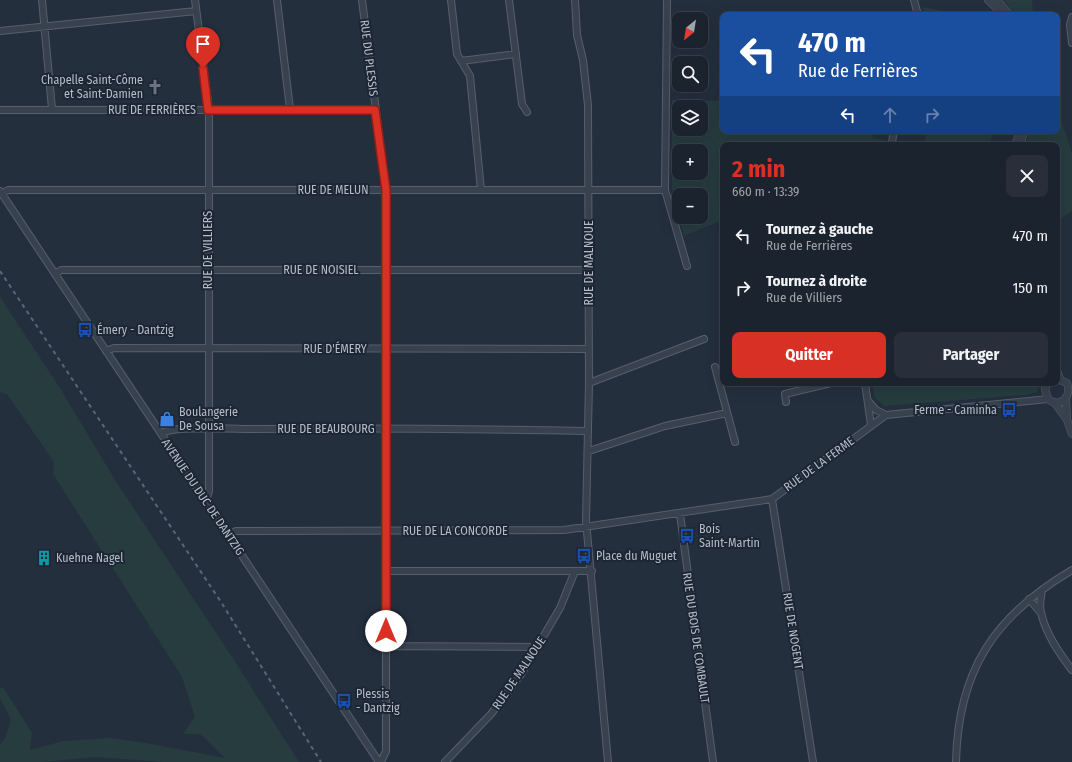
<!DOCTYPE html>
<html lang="fr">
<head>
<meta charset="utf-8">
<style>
  body { margin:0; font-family:"Fira Sans Condensed",sans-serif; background:#282f3a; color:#f1f3f6; height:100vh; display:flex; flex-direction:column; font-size:15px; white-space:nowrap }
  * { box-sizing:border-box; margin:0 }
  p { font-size:13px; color:#a0a4aa }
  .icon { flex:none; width:22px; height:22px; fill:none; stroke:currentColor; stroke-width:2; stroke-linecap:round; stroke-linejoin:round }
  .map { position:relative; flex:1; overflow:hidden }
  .side { position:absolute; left:720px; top:142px; width:340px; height:244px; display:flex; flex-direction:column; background:#1b232e; border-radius:8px; box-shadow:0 4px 16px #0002,0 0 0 1px #39404a }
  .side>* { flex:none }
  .hud { position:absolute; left:720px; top:12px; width:340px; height:122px; border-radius:8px; box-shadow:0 4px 16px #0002,0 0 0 1px #39404a; background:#1a4fa0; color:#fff; overflow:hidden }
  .needle { width:26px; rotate:210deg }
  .controls { position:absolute; left:672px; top:12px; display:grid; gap:8px }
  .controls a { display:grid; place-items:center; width:36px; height:36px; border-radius:8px; background:#1b232e; box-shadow:0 4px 16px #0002,0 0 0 1px #39404a; font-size:20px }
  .pin { position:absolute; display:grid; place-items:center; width:34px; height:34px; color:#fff; margin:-41px -17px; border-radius:50% 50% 50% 0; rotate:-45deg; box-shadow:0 0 4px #0007 }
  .pin .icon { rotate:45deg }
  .me { position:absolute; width:44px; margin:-22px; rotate:0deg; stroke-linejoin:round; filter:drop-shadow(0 0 3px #0008) }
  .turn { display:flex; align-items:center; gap:14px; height:84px; padding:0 12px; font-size:18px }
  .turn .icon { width:52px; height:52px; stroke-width:2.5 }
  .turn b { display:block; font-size:28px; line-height:34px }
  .lanes { display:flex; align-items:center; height:38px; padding:0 12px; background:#0003; justify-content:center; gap:20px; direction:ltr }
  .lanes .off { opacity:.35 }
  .round { display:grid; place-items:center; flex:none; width:42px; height:42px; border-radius:8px; background:#282f3a }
  .head { display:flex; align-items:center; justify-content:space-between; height:68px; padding:0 12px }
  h1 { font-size:24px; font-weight:700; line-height:30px; color:#d93025 }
  .action { display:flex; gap:8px; margin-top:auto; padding:8px 12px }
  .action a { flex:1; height:46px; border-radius:8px; background:#d93025; color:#fff; font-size:16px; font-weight:700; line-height:46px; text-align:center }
  .action a+a { background:#282f3a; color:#f1f3f6 }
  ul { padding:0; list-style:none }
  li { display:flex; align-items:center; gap:12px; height:52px; padding:0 12px }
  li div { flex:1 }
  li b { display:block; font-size:15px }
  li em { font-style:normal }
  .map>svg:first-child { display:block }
</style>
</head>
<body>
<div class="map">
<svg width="1072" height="762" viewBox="0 0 1072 762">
  <rect width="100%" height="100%" fill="#242f3e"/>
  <path fill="#263c3f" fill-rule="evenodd" d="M1004,0h28l1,15h-17z
    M923,7l36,8h-35z
    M672,100l51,1v30h149l1,7 34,7h-184v83l-3,-7 -36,15 -12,-48zM679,107h22v22h-22zM679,151h22v22h-22zM679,195h22v22h-22z
    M1057,108l15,45v58l-15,10v-76h-32l5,-14h27z
    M927,131h66l-3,14h-66z
    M0,297l60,91 55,92 117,177 67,105h-136l-67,-5 -53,5h-43v-17l5,-7 6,-19 -11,-20v-11l3,-1 29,46 -2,17 33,-9 47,-3 36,5 79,15 -24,-24h-18l12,-17 -13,-40 -129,-203 1,-12 -47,-68 -7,-2z
    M872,383h168l-3,9 -11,3 -141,11 -10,-8z"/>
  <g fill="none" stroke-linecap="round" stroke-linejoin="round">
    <defs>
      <path id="minor" d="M42,0l10,109
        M195,0l14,110v381l-3,10
        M277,0l13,109
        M362,0l24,190v561l-5,11
        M451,0l6,54 13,22 11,114
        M509,0l13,104 5,8
        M575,0l2,35 6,25 5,45 1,278 -3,138 22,241
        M667,0l-2,190 22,76
        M914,0l4,15
        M1072,17l-2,8 2,18
        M0,31l196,-20
        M461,61l55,-7
        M0,110h375
        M892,142l2,-11
        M0,191l379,571
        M2,194l6,-4h657
        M55,274l6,-4h528
        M106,351l8,-3 475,1
        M715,367l20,75
        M589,383l115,-44
        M865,383l6,42
        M786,402l-1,-8 46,-11
        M869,402l7,8 10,5
        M161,433c14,-8 74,-4 93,-4 112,-1 223,0 334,2
        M589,451l76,-25 62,-13
        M772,499l41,263
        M680,514l33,248
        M228,534l8,-3 328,-1 208,-31 114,-84 162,-16
        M387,571h205
        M1042,590c-1,7 -3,15 -1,22 4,21 19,42 31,58
        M1029,599l11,13
        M386,646l152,1
        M445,762l46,-48 31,-41 38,-65 15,-37
        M956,762c2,-91 38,-146 116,-192"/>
      <path id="tertiary" d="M988,0l16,15
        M997,0l13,15
        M1015,145l5,-14
        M1020,145l4,-13
        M1057,371l3,8
        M1048,383l-3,6 3,10c12,10 24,-2 19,-16l-10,-4
        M1066,400l1,20 5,14
        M1055,403l12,17"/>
    </defs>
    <use href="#minor" stroke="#565f6c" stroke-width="8"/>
    <use href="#tertiary" stroke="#565f6c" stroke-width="8"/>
    <use href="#minor" stroke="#38414e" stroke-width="6"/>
    <use href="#tertiary" stroke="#38414e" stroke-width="7"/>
    <path stroke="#5a6575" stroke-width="2" stroke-dasharray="4 4" stroke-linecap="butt" d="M0,271l221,331 100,160"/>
  </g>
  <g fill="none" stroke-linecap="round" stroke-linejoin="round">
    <defs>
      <path id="route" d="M203,68l5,42h167l11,80v441"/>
    </defs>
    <use href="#route" stroke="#8d1f18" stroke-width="10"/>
    <use href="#route" stroke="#d93025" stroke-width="7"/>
  </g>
  <defs>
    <symbol id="church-bare" viewBox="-9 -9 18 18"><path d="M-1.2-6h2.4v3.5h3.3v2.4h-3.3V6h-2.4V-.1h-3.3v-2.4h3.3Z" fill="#6b7280" stroke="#1d2633" stroke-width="2.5" paint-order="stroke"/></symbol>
    <symbol id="bus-bare" viewBox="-9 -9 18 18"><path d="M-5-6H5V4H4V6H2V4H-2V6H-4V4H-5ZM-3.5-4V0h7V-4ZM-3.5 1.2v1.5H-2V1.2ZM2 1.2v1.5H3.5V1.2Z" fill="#1a4fb4" stroke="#1d2633" stroke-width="2.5" paint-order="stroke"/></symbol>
    <symbol id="shop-bare" viewBox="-9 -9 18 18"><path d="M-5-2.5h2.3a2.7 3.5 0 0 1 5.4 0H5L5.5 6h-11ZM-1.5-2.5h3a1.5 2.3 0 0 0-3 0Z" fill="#3f7fe0" stroke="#1d2633" stroke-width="2.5" paint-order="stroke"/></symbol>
    <symbol id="building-bare" viewBox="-9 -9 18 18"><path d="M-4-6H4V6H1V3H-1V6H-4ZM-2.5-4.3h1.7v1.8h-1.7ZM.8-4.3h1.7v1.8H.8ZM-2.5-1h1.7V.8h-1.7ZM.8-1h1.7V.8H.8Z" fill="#0f9aa8" stroke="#1d2633" stroke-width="2.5" paint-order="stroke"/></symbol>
  </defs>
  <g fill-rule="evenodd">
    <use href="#church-bare" x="144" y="76" width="22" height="22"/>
    <use href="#bus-bare" x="74" y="319" width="22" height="22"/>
    <use href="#bus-bare" x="998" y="399" width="22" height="22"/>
    <use href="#shop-bare" x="156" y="408" width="22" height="22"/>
    <use href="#bus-bare" x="676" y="525" width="22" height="22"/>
    <use href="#bus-bare" x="573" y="545" width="22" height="22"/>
    <use href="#building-bare" x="33" y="547" width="22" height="22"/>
    <use href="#bus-bare" x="333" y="690" width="22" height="22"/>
  </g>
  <g text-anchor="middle" stroke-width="4" stroke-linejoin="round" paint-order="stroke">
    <g font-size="12" fill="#b4bcc9" stroke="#1d2633">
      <text transform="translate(369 58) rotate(83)" y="4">RUE DU PLESSIS</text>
      <text x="152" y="114">RUE DE FERRIÈRES</text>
      <text x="333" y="194">RUE DE MELUN</text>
      <text transform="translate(208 250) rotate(-90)" y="4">RUE DE VILLIERS</text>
      <text transform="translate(589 263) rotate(-90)" y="4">RUE DE MALNOUE</text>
      <text x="321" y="274">RUE DE NOISIEL</text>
      <text x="335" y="353">RUE D'ÉMERY</text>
      <text x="326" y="433">RUE DE BEAUBOURG</text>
      <text transform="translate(819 464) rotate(-36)" y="4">RUE DE LA FERME</text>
      <text transform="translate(203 497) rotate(56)" y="4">AVENUE DU DUC DE DANTZIG</text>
      <text x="455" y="535">RUE DE LA CONCORDE</text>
      <text transform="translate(793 631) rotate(81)" y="4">RUE DE NOGENT</text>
      <text transform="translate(696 638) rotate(82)" y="4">RUE DU BOIS DE COMBAULT</text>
      <text transform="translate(519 673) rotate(-56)" y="4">RUE DE MALNOUE</text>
    </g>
    <g font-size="12" fill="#b4bcc9" stroke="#1d2633" text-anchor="start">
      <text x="143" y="84" text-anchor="end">Chapelle Saint-Côme<tspan x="143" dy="14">et Saint-Damien</tspan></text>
      <text x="97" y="334">Émery - Dantzig</text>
      <text x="997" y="414" text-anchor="end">Ferme - Caminha</text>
      <text x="179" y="416">Boulangerie<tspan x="179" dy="14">De Sousa</tspan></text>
      <text x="699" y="533">Bois<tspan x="699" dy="14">Saint-Martin</tspan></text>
      <text x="596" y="560">Place du Muguet</text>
      <text x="56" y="562">Kuehne Nagel</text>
      <text x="356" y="698">Plessis<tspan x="356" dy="14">- Dantzig</tspan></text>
    </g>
  </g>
</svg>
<div class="controls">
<a><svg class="needle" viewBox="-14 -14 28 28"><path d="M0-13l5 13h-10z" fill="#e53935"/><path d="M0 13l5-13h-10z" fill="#a0a4aa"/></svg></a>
<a><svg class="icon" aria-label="search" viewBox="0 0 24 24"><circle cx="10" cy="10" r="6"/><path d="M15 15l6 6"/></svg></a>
<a><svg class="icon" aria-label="layers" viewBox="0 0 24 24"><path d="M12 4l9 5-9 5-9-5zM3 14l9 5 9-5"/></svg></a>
<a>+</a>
<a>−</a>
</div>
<div class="pin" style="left:203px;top:68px;background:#d93025"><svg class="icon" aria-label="arrive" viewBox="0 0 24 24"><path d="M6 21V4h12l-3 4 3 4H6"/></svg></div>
<svg class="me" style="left:386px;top:631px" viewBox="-20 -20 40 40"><circle r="19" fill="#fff"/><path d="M0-13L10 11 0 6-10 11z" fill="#d93025"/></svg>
<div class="hud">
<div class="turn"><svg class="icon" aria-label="left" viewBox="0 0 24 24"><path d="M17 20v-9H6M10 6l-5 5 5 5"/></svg><div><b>470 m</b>Rue de Ferrières</div></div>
<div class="lanes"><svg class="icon" aria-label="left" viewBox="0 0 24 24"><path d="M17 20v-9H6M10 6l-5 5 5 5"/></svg><svg class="icon off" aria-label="ahead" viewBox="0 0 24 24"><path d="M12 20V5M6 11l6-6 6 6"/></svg><svg class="icon off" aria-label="right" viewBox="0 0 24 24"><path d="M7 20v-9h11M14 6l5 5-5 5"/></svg></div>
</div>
<section class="side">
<div class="head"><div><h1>2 min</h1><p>660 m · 13:39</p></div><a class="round"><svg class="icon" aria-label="close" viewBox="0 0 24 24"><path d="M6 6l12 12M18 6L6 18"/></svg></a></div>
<ul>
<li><svg class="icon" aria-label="left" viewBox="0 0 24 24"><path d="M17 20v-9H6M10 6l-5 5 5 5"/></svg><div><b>Tournez à gauche</b><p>Rue de Ferrières</p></div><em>470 m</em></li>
<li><svg class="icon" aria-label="right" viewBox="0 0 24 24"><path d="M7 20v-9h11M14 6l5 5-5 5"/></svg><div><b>Tournez à droite</b><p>Rue de Villiers</p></div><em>150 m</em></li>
</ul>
<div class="action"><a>Quitter</a><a>Partager</a></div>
</section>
</div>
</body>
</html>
